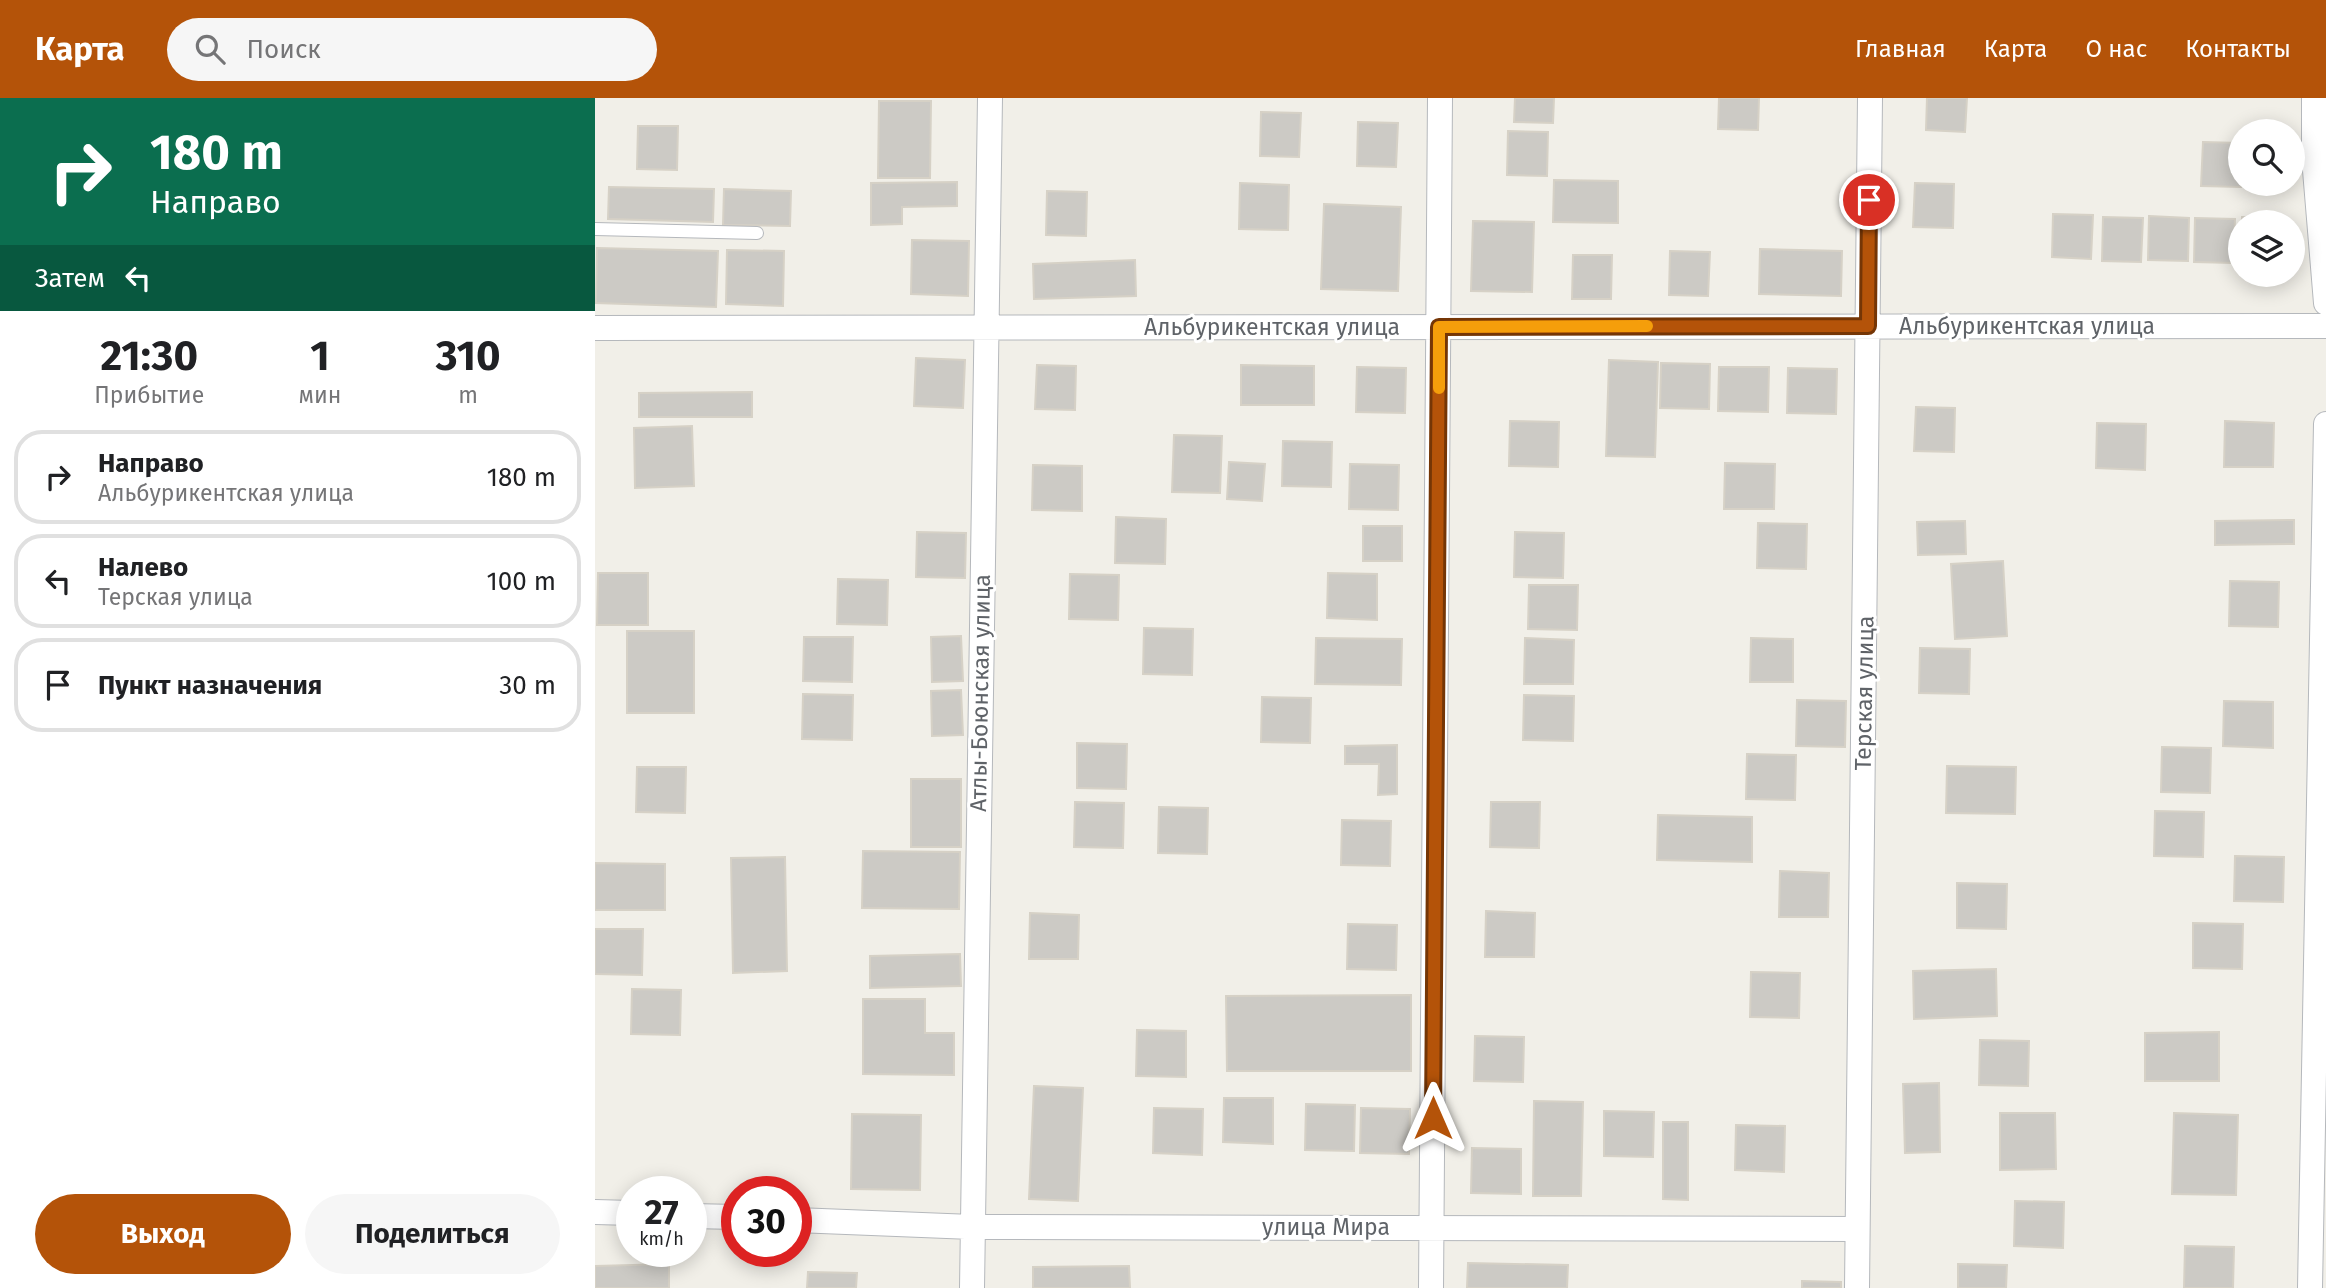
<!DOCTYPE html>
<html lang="ru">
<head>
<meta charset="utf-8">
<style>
  body { margin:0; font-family:"Fira Sans",sans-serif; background:#f6f6f6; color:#202124; height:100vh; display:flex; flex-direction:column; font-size:26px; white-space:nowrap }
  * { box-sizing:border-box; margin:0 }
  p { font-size:23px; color:#757577 }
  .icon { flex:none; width:38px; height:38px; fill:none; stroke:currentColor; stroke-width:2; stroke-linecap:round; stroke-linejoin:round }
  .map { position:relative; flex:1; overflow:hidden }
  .details { display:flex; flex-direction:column; background:#fff; width:595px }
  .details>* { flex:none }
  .guide { background:#0b6e4f; color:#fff; overflow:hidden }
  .tools { position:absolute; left:1633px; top:21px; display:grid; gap:14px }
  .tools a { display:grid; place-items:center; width:77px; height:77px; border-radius:50%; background:#fff; box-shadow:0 4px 18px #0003; font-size:35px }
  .speed { position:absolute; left:21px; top:1078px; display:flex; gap:14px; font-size:35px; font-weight:700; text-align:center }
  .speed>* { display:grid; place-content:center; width:91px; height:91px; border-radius:50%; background:#fff; box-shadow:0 4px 18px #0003; line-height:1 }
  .speed small { font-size:18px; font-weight:400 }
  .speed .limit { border:10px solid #d22; background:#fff; color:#111 }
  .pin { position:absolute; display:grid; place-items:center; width:60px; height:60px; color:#fff; margin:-30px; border:4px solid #fff; border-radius:50%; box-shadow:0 2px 7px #0007 }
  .me { position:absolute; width:77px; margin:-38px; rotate:0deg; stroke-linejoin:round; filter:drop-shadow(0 0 5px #0008) }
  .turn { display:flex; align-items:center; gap:24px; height:147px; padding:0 35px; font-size:32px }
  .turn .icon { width:91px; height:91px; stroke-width:2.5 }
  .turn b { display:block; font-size:49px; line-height:60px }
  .then { display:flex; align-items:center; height:66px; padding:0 35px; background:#0003; gap:14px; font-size:26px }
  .eta { display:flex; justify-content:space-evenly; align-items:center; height:119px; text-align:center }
  .eta b { font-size:42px; font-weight:700; line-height:49px }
  .button { display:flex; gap:14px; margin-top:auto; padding:14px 35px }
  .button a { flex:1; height:80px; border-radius:42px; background:#b45309; color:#fff; font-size:28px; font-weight:700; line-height:80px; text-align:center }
  .button a+a { background:#f6f6f6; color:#202124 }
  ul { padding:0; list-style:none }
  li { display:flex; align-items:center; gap:21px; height:94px; margin:0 14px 10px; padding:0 21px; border:4px solid #e0e0e0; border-radius:28px }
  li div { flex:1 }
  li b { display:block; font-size:26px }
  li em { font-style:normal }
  header { display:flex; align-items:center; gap:42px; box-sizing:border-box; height:98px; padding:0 35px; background:#b45309; color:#fff }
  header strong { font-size:33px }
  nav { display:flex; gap:38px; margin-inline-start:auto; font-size:24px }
  .search { width:490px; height:63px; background:#f6f6f6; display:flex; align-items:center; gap:18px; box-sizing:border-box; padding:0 24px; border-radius:38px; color:#757577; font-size:26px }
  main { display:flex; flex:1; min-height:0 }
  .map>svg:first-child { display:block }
</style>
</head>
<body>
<header>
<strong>Карта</strong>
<div class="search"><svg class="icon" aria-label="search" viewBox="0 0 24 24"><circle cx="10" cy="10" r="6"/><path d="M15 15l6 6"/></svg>Поиск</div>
<nav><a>Главная</a><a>Карта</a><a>О нас</a><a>Контакты</a></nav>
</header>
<main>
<section class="details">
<div class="guide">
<div class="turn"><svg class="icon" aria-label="right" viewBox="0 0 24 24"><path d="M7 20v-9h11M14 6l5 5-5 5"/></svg><div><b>180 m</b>Направо</div></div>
<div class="then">Затем<svg class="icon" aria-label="left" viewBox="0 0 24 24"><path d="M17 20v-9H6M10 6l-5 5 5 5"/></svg></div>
</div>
<div class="eta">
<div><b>21:30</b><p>Прибытие</p></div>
<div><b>1</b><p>мин</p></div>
<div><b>310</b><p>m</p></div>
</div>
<ul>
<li><svg class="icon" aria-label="right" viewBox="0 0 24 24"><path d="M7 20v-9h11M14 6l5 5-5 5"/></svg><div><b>Направо</b><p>Альбурикентская улица</p></div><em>180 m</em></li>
<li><svg class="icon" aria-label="left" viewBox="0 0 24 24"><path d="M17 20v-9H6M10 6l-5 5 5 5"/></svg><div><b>Налево</b><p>Терская улица</p></div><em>100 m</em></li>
<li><svg class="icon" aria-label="arrive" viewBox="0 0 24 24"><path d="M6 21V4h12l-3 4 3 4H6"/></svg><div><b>Пункт назначения</b></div><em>30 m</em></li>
</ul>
<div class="button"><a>Выход</a><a>Поделиться</a></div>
</section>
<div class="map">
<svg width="1731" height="1190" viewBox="0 0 1731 1190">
  <rect width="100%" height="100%" fill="#f1efe8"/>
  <path fill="#cccac5" stroke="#d6d1c6" stroke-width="2" d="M920,0h39l-1,25 -39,-1z
    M1124,0h40l-1,32 -40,-1z
    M1332,0h40l-2,34 -39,-2z
    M284,3h52l-1,77h-52z
    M666,14l40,1 -2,44 -39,-1z
    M763,24l40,1 -2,44 -39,-1z
    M43,28h40l-1,44 -40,-1z
    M913,33l40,1 -1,44 -40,-1z
    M1608,44l37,1 1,44 -40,-1z
    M959,82l64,1v42l-65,-1z
    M362,84v24l-55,1v17l-31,1v-42z
    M645,85l49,2 -1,45 -49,-1z
    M1320,85l39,1 -1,44 -40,-1z
    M14,89l105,2 -1,33 -105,-3z
    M129,91l67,2 -1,35 -67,-1z
    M452,93l40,1 -1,44 -40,-1z
    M729,106l77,3 -3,84 -77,-2z
    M1458,116l40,1 -2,44 -39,-2z
    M1554,118l40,2 -1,43 -40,-1z
    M1508,119l40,1 -2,44 -39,-1z
    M1647,119h40v5h-40z
    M1600,120l40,1 -2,44 -39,-1z
    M878,123l61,1 -2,70 -61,-1z
    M317,142l57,1 -1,55 -57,-2z
    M2,150l121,3 -2,56 -120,-4z
    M1165,151l82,2 -1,45 -82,-2z
    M132,152l57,1 -1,55 -57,-2z
    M1075,153l40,1 -2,44 -39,-1z
    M978,157h39l-1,44h-39z
    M540,162l1,36 -102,3 -1,-35z
    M321,260l49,2 -2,48 -49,-2z
    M1014,262l49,2 -3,95 -49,-1z
    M1066,265l49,1 -1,45 -49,-1z
    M442,267l39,1 -1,44 -40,-1z
    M646,267l73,1v39h-73z
    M762,269l49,1 -1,45 -49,-1z
    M1124,269h50l-1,45 -50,-1z
    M1193,270l49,1 -1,45 -49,-1z
    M157,294v25h-113v-24z
    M1321,309l39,1 -1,44 -40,-1z
    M915,323l49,1 -1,45 -49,-1z
    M1630,323l49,2 -1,44h-49z
    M1502,325l49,1 -1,46 -49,-2z
    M97,328l2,60 -59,2 -1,-60z
    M579,337l48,1 -2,57 -48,-1z
    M688,343l49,1 -1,45 -49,-1z
    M634,364l36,2 -3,37 -35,-2z
    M1130,365l50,1 -1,45h-50z
    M755,366l49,1 -1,45 -49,-1z
    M438,367l49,1v45l-50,-1z
    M521,419l50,2 -1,45 -50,-1z
    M1699,422v24l-79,1v-24z
    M1370,423l1,33 -48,1 -1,-33z
    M1163,425l49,1 -1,45 -49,-1z
    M768,428h39v35h-39z
    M322,434l49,1 -1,45 -49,-1z
    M920,434l49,1 -1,45 -49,-1z
    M1408,463l4,75 -52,3 -4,-75z
    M3,475h50v52h-51z
    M733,475l49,1v46l-50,-2z
    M475,476l49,1 -1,45 -49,-1z
    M243,481l50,1 -1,45 -50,-1z
    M1635,483l49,1 -1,45 -49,-1z
    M934,487h49l-1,45 -49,-1z
    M549,530l49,1 -1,46 -49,-1z
    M32,533h67v82h-67z
    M366,538l2,45 -31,1 -1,-45z
    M209,539h49l-1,45 -49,-1z
    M721,540l86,1 -1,46 -86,-1z
    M930,540l49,2 -1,44h-49z
    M1156,540l42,1v43h-43z
    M1325,550l50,1 -1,45 -50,-1z
    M366,592l2,45 -31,1 -1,-45z
    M208,596l50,1 -1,45 -50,-1z
    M929,597l50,1 -1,45 -50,-1z
    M667,599l49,1 -1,45 -49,-1z
    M1202,602l49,1 -1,46 -49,-1z
    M1629,603l49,1v46l-50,-2z
    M482,645l50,1 -1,45 -49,-1z
    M802,647v49l-19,1 1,-31h-34v-18z
    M1567,649l49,1 -1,45 -49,-1z
    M1152,656l49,1 -1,45 -49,-1z
    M1352,668l69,1 -1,47 -69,-1z
    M42,669h49l-1,46 -49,-1z
    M316,681h50v68h-50z
    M480,704l49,1 -1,45 -49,-1z
    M896,704h49l-1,46 -49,-1z
    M564,709l49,1 -1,46 -49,-1z
    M1560,713l49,1 -1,45 -49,-1z
    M1063,717l94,2v45l-95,-2z
    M747,722l49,1 -1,45 -49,-1z
    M268,753l97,1 -1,57 -97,-1z
    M1640,758l49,1 -1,45 -49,-1z
    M190,759l2,114 -54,2 -2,-115z
    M0,765l70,1v46h-70z
    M1185,773l49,2 -1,44h-49z
    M1362,785l50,1 -1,45 -49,-1z
    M891,813l49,2 -1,44h-49z
    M435,815l49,2 -1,44h-49z
    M1598,825l50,1 -1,45 -49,-1z
    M753,826l49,1 -1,45 -49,-1z
    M0,831h48l-1,46 -47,-1z
    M365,856l1,32 -91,2v-32z
    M1401,871l1,47 -83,3 -1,-48z
    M1156,874l49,1 -1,45 -49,-1z
    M37,891l49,1 -1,45 -49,-1z
    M816,897v76h-184l-1,-75z
    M268,901h62v34h29v42l-91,-1z
    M542,932l49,1v46l-50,-1z
    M1624,934v49h-74v-48z
    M880,938l49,1 -1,45 -49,-1z
    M1385,942l49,1 -1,45 -49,-1z
    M1344,985l1,69 -35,1 -2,-69z
    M439,988l49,2 -5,113 -49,-2z
    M629,1000h49v46l-50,-2z
    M939,1003l49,1 -2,94h-48z
    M711,1006l49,1 -1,46 -49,-1z
    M559,1010l49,1 -1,46 -49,-2z
    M766,1010l49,1 -1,45 -49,-1z
    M1009,1013l50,1 -1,45 -49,-1z
    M1405,1015h55l1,56 -56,1z
    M1579,1015l64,2 -2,80 -64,-1z
    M257,1016l69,1 -1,75 -69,-1z
    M1068,1024h25v78l-25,-1z
    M1141,1027l49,1 -1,46 -49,-2z
    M877,1050l49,1v45l-50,-1z
    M1420,1103l49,1 -1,46 -49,-2z
    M1590,1148l49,1 -1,41h-49z
    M873,1165l100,2 -1,23h-100z
    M74,1166v24h-74v-22z
    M1363,1166l49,1 -1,23h-48z
    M534,1168l1,22h-97v-21z
    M213,1174l49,1 -1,15h-49z
    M1207,1183l39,1v6h-39z"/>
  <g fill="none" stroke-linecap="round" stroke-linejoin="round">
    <defs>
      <path id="service" d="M0,131l162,4"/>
      <path id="minor" d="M1719,0v60l12,145
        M0,230l1731,-2
        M0,1114l37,1
        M96,1118l46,1
        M201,1122l176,7 884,2
        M377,1190l18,-1190
        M836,1190l9,-1190
        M1262,1190l13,-1190
        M1715,1190l16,-864"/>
    </defs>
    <use href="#service" stroke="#b5b8bc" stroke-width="14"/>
    <use href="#minor" stroke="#b5b8bc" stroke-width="26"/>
    <use href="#service" stroke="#fff" stroke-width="12"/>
    <use href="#minor" stroke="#fff" stroke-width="24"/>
  </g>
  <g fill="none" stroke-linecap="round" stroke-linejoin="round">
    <defs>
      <path id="route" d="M838,1020l6,-791 429,-1 1,-126"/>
    </defs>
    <use href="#route" stroke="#753606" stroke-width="18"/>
    <use href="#route" stroke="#b45309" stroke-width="12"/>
    <path stroke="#f59e0b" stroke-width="12" d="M844,290v-61l208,-1"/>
  </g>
  <g text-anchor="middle" stroke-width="6" stroke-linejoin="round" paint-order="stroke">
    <g font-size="23" fill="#5f6368" stroke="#fff">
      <text x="1432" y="236">Альбурикентская улица</text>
      <text x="677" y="237">Альбурикентская улица</text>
      <text transform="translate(385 595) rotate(-89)" y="8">Атлы-Боюнская улица</text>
      <text transform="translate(1269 595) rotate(-89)" y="8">Терская улица</text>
      <text x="731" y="1137">улица Мира</text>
    </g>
  </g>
</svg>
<div class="tools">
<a><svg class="icon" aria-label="search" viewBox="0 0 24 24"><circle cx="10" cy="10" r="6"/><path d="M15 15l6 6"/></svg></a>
<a><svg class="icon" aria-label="layers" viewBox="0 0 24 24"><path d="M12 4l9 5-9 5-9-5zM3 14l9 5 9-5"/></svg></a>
</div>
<div class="speed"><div>27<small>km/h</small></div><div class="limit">30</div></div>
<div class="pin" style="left:1274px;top:102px;background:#d93025"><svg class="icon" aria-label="arrive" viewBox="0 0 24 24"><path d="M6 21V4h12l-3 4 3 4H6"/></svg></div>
<svg class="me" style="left:838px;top:1020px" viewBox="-20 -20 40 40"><path d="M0-17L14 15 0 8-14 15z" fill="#b45309" stroke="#fff" stroke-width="4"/></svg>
</div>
</main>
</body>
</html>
